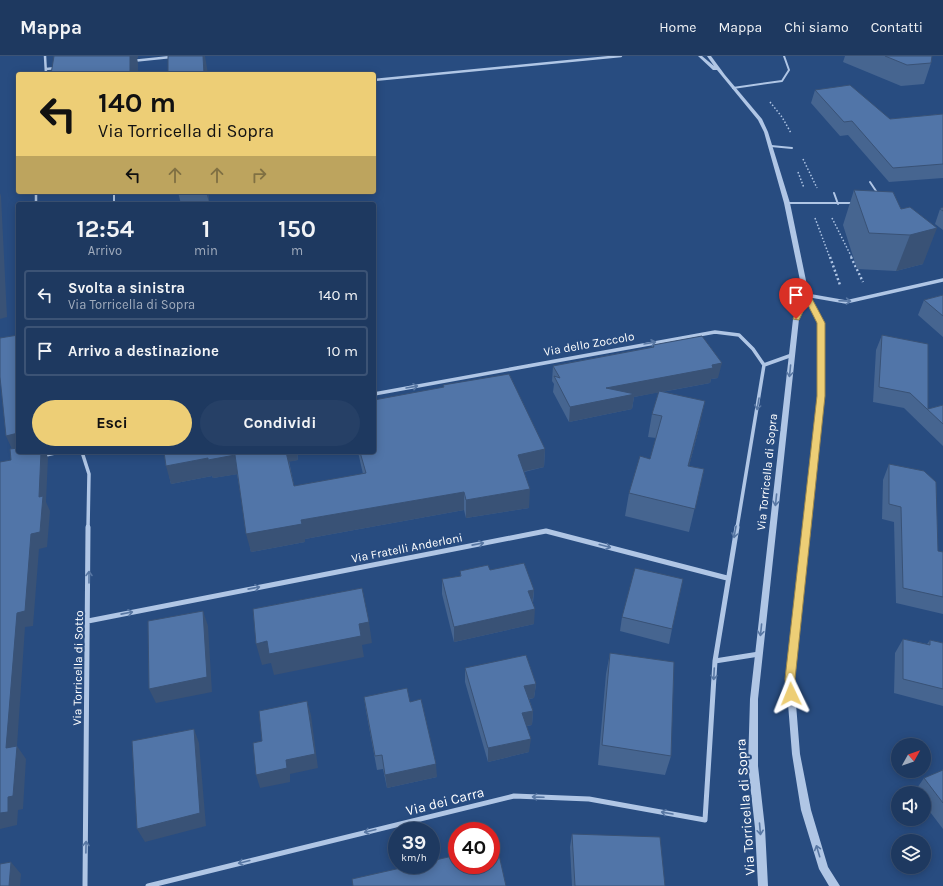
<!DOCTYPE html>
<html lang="it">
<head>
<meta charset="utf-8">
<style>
  body { margin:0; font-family:Karla,sans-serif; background:#264066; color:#f1f3f6; height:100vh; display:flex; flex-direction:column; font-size:15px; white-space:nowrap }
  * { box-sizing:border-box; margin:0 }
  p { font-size:13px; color:#a1acbd }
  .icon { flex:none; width:22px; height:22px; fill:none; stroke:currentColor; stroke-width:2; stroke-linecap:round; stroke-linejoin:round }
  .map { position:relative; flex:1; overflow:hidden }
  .drawer { position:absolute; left:16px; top:146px; width:360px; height:252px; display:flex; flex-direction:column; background:#1e3960; border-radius:4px; box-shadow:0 2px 10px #0003,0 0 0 1px #3c5375 }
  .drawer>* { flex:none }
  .banner { position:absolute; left:16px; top:16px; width:360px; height:122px; border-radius:4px; box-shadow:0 2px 10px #0003,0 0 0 1px #3c5375; background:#edce76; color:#111; overflow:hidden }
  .needle { width:26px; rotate:50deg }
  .fabs { position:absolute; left:891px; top:682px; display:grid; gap:8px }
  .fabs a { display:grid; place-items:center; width:40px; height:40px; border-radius:50%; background:#1e3960; box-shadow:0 2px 10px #0003,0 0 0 1px #3c5375; font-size:20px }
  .speed { position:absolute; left:388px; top:766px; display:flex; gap:8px; font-size:20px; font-weight:700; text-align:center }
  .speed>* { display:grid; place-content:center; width:52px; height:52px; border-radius:50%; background:#1e3960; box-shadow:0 2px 10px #0003,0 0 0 1px #3c5375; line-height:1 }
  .speed small { font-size:10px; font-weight:400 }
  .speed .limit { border:6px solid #d22; background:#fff; color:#111 }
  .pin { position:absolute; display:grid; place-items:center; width:34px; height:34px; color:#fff; margin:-41px -17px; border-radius:50% 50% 50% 0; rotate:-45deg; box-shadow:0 0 4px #0007 }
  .pin .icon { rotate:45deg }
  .me { position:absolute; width:44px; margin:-22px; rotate:358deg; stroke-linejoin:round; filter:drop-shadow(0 0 3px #0008) }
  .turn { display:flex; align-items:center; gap:14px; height:84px; padding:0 16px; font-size:18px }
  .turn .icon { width:52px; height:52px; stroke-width:2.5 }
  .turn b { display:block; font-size:28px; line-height:34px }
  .lanes { display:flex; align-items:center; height:38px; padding:0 16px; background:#0003; justify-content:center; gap:20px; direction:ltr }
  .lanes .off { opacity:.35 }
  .eta { display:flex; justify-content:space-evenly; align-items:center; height:68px; text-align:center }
  .eta b { font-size:24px; font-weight:700; line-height:28px }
  .action { display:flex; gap:8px; margin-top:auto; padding:8px 16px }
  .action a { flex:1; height:46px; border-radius:24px; background:#edce76; color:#111; font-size:16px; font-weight:700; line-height:46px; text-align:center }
  .action a+a { background:#264066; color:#f1f3f6 }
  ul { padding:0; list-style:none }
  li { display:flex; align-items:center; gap:12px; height:50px; margin:0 8px 6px; padding:0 8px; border:2px solid #3c5375; border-radius:4px }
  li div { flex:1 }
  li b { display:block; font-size:15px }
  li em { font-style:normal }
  header { display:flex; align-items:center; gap:24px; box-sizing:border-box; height:56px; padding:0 20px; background:#1e3960; border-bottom:1px solid #3c5375 }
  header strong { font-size:19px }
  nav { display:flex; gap:22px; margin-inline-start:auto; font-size:14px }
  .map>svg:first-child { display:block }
</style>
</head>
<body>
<header>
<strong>Mappa</strong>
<nav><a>Home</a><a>Mappa</a><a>Chi siamo</a><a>Contatti</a></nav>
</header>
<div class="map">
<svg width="943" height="830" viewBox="0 0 943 830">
  <rect width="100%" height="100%" fill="#284c80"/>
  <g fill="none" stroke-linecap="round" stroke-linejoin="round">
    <path stroke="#b0c6e5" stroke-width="1.5" stroke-dasharray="1.5 2" stroke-linecap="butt" d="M770,46l12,15 9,16
      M803,103l14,29
      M798,116l6,16
      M815,162l15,40
      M832,162l20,40"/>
    <path stroke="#b0c6e5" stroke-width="2.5" stroke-dasharray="2 2.5" stroke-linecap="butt" d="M830,201l10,28
      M851,201l12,25"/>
    <path stroke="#b0c6e5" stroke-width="2" d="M733,32l49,-7 7,-11 -5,-14
      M771,90l21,2
      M870,126l8,12
      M834,137l4,11
      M114,138v10
      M787,147h66"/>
    <path stroke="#b0c6e5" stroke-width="2.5" d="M45,0l1,18
      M132,5l39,-4
      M46,13l10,-1
      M374,24l247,-24
      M36,136v12"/>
    <path stroke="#b0c6e5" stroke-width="3.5" d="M806,239l40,7 97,-22
      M764,309l28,-10
      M374,338l341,-62 24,3 14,14 11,16
      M82,396l7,22 -1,54
      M42,400l17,-4
      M737,472l27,-163"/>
    <path stroke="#b0c6e5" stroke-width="5" d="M88,565l458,-90 181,47
      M715,605l44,-7
      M85,830l3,-359
      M148,830l366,-90 75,3 116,21 10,-159 22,-134"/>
    <path fill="#b0c6e5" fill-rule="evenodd" d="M698,0h4l12,10 -7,-10h4l14,19 37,44 6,13 22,71 19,92 15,28v73l-30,283 6,75 11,56 17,57 12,19h-11l-10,-17 -18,-59 -9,-56 -6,-75 32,-283v-73l-12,-22 -7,18 -41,380v67l7,62 3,58h-10l-3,-58 -7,-62 2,-67 43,-380 10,-24 -19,-92 -20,-71 -6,-12 -41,-50h-4z"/>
  </g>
  <path fill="#466590" d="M845,0h87l-1,7 -7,21 -23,2 -58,-24z
    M815,34l75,29 53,-5v64l-54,4 -41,-47 -8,1 -29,-33z
    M854,134l47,19 22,55 -27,7 -39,-2 -14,-44z
    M178,136h30l1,10 -28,2z
    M943,151v23l-8,-6 5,-15z
    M943,239v42l-25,-22 6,-15z
    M882,279l46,74 15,-4v41l-39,-38 -31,-6 3,-52z
    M653,289l65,33 -7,1 -1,4 -48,9 38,32 -11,42 15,3 -15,63 -64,-16 4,-23 21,-34 6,-21 -8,-1 4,-23 7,-22 -25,5 -2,12 -63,13 -16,-30 1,-8 -2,-3 1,-15 99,-19z
    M443,329l102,64 -1,18 -20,5 5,36 -63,10 -2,-8 -159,29v3l-54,10 -14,-78 -24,4 -1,-2 -41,8 -7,-32h133l1,8 -9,1 5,25 69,-12 -5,-22h16l69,-64z
    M889,408l49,87 5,1v62l-47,-11 -2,-81 -12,-3 1,-39z
    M490,514l44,20 -1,13 1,21 -80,18 -12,-48v-15l18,-3v-5z
    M622,561l50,12 -3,15 -49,-13z
    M903,583l24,5 3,-4 13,3v63l-49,-13 1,-40z
    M610,597l61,103 -6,19 -67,-10 8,-91z
    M465,612l71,16 -2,14 -5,1 4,12 -1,14 -5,1 2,26 -41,10 -23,-80z
    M364,641l46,5 27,75 -50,11 -4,-19 -6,1 -11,-59z
    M943,713v60l-19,-25v-11h-8l-1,-2 9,-13 18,-7z
    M572,778l93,52h-93l-2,-39z"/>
  <path fill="#395276" d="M64,0h74v2h-1l1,5v11h-8z
    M203,0h2l3,18h-4z
    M74,136h28l-27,3z
    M206,136h2l1,10z
    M0,137l1,3 6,121 -7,2z
    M937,172l-14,36 -27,7 14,-36z
    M722,307l-4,15 -7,1 -1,4 -76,14 -2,12 -63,13 1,-15 36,-19z
    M705,345l-5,23 -17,65 5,-23z
    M18,377v19h28l2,6 -2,44 4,9 -3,36 -8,2 -6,77 -8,1 -8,119 9,13 -3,50 -5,1 -1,15 -17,4v-16l6,-65 11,-135 14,-79 8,-37 -23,-39 -10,-22z
    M545,393l-1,18 -27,6 1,-18z
    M286,396h11l1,8 -10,2z
    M235,399l4,19 -26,4 -1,-2 -41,8 -5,-18 42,-8z
    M530,433l-1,19 -63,10v-18z
    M464,436v18l-159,29v3l-54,10 -5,-18 55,-14z
    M534,534l-2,14 -4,-13z
    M535,553l-1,15 -80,18v-15z
    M203,555l5,15 4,66 -56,11 -7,-14z
    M369,566l3,21 -10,2 2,12 -90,18 -3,-12 -9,2 -6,-21z
    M536,628l-2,14 -11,2 1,-14z
    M307,645l4,14 7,53 -28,6v8l-30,6 -4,-13 30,-15z
    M533,655l-1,14 -11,2 1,-14z
    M194,673l5,14 7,83 -61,16 -8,-13z
    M531,683l-2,13 -41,10v-14z
    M436,708l1,13 -50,11 -2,-13z
    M11,806l10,12 -1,12h-11z"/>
  <path fill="#5175a8" stroke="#395276" d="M54,0h76v18h-79z
    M168,0h35l1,18h-36z
    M885,0h47l-1,7 -24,2z
    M850,29l40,34 53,-5v50l-50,4 -41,-47 -8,1 -29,-32z
    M854,134l39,2 8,17 9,-2 27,21 -27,7 -41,-2z
    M943,151v4l-3,-2z
    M943,239v21l-19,-16z
    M18,279v98l-12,3 -6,-59v-39z
    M882,279l46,9v65l15,-4v19l-33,-31 -31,-6z
    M702,280l20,27 -10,2 1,3 -107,20 29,6 -65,13 -16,-31 6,2 -7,-12 101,-19 -1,-2z
    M509,318l36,75 -27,6 12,34 -64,11 -2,-8 -163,28 1,4 -56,10 -11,-79 -27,5v-2l-42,8 -2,-14h122l8,34 72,-13 -6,-21h14v-52l70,-13 -1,-2z
    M659,335l46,10 -17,65 16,3 -9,40 -66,-16 11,-37 10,3 12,-43 -10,-2z
    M18,392v4h23l-2,45 4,-1 -3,36 -9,2 -6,77 -8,2 -11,135 11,-2 -4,50 -5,1v15l-8,1v-351l11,-2 -1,-11z
    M889,408l35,7 12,11 2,69 5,1v45l-40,-9 -2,-81 -12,-3z
    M524,507l10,27 -6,1 7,18 -81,18 -12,-48 19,-3 -1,-5 28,-6 2,5z
    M635,512l48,11 -11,50 -50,-12z
    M362,532l7,34 -10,2 2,12 -92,18 -2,-13 -11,3 -3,-35z
    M203,555l4,66 -58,12 -1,-68z
    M903,583l27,6v-5l13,3v46l-40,-10z
    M610,597l64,9 -3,94 -69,-11z
    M526,599l10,29 -12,2 9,25 -11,2 9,26 -43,9 -23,-80z
    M407,632l3,14 11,-3 15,65 -51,11 -3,-20 -7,1 -11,-59z
    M307,645l8,53 -29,6 1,8 -31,7 -3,-32 9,-2 -3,-30z
    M194,673l6,84 -63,16 -5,-88z
    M943,714v33l-19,-25z
    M572,778l88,3 5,49h-90z
    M497,790l9,40h-153l-1,-7 62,-14h17v-4l26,-6v10h34v-18z
    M11,806l-2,24h-9v-22z"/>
  <defs><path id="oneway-shaft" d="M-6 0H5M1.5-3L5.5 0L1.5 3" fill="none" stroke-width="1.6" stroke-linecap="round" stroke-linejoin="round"/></defs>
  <g stroke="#5877a3">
    <use href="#oneway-shaft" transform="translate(845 245) rotate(2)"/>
    <use href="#oneway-shaft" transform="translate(650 287) rotate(-10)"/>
    <use href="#oneway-shaft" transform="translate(790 315) rotate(96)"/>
    <use href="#oneway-shaft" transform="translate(412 331) rotate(-10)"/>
    <use href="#oneway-shaft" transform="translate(758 348) rotate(100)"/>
    <use href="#oneway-shaft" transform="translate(776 444) rotate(96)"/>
    <use href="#oneway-shaft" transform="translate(735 476) rotate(100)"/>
    <use href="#oneway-shaft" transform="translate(478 488) rotate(-11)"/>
    <use href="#oneway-shaft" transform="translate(605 490) rotate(15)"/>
    <use href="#oneway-shaft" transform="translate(89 521) rotate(-90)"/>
    <use href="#oneway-shaft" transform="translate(254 532) rotate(-11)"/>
    <use href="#oneway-shaft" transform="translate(127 557) rotate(-11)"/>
    <use href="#oneway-shaft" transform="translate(761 574) rotate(96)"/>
    <use href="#oneway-shaft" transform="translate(714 618) rotate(93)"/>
    <use href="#oneway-shaft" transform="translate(538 741) rotate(-178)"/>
    <use href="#oneway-shaft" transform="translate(667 757) rotate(-170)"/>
    <use href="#oneway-shaft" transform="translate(760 773) rotate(85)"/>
    <use href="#oneway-shaft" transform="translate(370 775) rotate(166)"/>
    <use href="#oneway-shaft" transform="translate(86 791) rotate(-89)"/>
    <use href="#oneway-shaft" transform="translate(818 795) rotate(-107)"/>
    <use href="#oneway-shaft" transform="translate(244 806) rotate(166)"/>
  </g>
  <path fill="#edce76" stroke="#9a864d" d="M804,237h5l16,30v73l-30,283 2,15 -2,3 -4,1 -4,-1 -2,-18 32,-283v-73l-10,-20 -8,17 -6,-1z"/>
  <g text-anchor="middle" stroke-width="4" stroke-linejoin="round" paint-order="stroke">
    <g font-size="12" fill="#fff" stroke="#284c80">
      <text transform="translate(589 288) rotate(-10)" y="4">Via dello Zoccolo</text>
      <text transform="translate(767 416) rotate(-84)" y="4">Via Torricella di Sopra</text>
      <text transform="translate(407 492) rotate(-11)" y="4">Via Fratelli Anderloni</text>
      <text transform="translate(78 612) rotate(-89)" y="4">Via Torricella di Sotto</text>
    </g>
    <g font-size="14" fill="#fff" stroke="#284c80">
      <text transform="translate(445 745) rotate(-14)" y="5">Via dei Carra</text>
      <text transform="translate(745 751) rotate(-94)" y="5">Via Torricella di Sopra</text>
    </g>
  </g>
</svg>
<div class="fabs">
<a><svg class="needle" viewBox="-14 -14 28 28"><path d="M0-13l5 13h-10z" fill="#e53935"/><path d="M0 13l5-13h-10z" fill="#a1acbd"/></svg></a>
<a><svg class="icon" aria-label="sound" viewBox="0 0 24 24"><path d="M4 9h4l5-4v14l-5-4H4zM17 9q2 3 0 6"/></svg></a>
<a><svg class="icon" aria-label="layers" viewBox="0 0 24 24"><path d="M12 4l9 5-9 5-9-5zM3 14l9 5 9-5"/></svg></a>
</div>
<div class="speed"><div>39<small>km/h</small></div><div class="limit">40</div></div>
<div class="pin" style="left:796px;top:263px;background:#d93025"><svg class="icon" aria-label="arrive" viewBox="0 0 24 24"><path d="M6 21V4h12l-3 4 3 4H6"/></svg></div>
<svg class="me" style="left:791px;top:638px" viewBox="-20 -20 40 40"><path d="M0-17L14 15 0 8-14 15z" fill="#edce76" stroke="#fff" stroke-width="4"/></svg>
<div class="banner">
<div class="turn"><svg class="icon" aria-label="left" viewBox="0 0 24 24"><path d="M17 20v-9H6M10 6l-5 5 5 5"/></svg><div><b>140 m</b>Via Torricella di Sopra</div></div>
<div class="lanes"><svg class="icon" aria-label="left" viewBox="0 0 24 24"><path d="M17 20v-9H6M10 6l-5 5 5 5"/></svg><svg class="icon off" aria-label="ahead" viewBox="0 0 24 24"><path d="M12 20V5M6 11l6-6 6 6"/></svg><svg class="icon off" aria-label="ahead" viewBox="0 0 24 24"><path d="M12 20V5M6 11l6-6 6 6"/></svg><svg class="icon off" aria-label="right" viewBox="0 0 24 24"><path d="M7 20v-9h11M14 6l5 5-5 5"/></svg></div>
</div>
<section class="drawer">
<div class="eta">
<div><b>12:54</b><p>Arrivo</p></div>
<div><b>1</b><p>min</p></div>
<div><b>150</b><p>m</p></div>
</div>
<ul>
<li><svg class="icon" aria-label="left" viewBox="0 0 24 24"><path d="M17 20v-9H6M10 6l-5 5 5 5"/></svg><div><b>Svolta a sinistra</b><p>Via Torricella di Sopra</p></div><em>140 m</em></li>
<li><svg class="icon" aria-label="arrive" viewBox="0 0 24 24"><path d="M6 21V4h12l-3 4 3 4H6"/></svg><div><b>Arrivo a destinazione</b></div><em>10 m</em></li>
</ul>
<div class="action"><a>Esci</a><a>Condividi</a></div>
</section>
</div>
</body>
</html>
